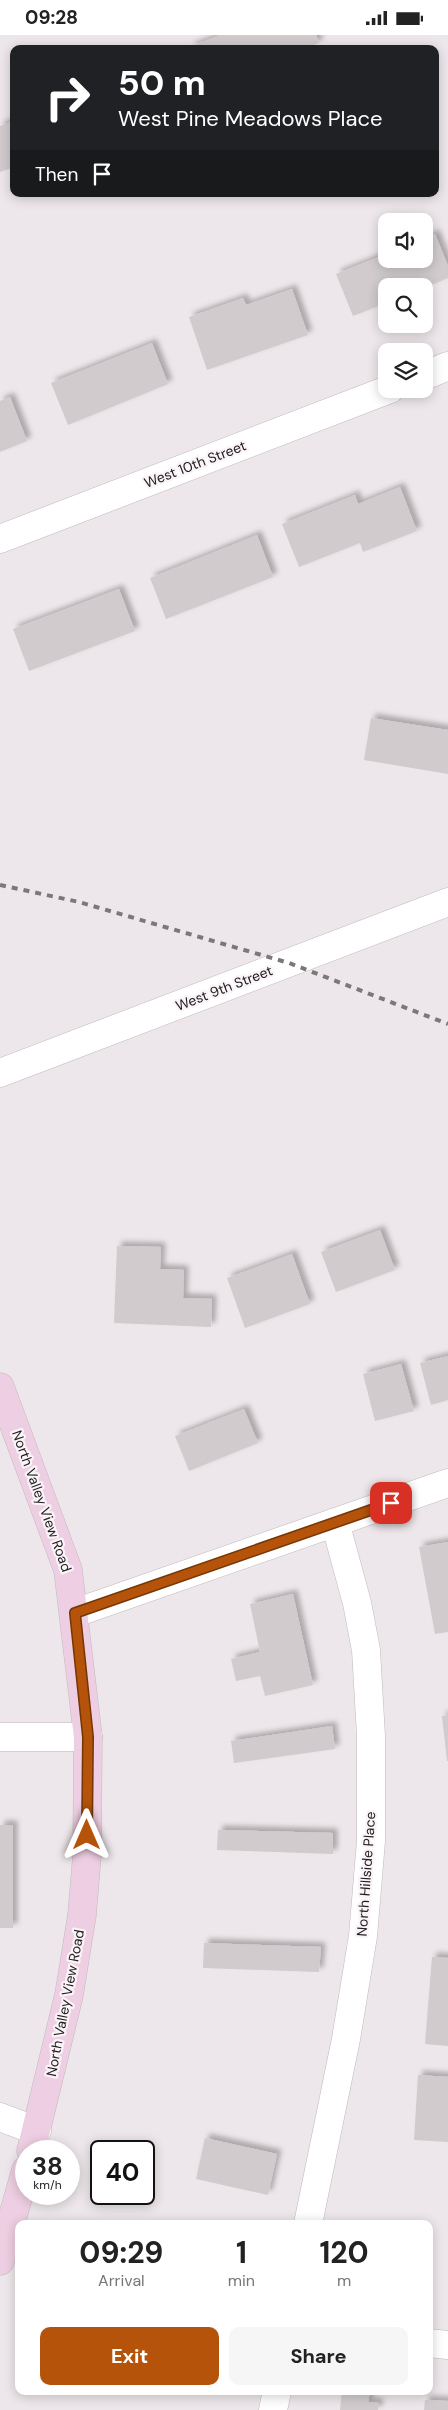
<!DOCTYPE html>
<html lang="en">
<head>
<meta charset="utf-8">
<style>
  body { margin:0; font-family:"DM Sans",sans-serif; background:#f6f6f6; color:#222; height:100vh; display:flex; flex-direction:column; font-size:19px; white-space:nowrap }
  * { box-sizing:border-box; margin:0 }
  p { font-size:16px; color:#767676 }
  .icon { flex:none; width:28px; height:28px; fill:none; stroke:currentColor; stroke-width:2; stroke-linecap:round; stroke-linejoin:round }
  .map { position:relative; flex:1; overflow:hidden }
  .side { position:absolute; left:15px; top:2185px; width:418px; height:175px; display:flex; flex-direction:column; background:#fff; border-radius:10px; box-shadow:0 2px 12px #0003 }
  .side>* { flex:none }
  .banner { position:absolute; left:10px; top:10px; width:429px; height:152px; border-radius:10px; box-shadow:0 2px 12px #0003; background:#202124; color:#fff; overflow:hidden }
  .controls { position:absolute; left:378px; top:178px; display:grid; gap:10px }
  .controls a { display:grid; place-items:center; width:55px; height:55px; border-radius:10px; background:#fff; box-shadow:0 2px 12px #0003; font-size:25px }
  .speed { position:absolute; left:15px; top:2105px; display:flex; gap:10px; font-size:25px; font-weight:700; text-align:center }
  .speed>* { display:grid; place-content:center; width:65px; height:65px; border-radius:50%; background:#fff; box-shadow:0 2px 12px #0003; line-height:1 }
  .speed small { font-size:12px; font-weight:400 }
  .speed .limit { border:2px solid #111; border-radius:8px; background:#fff; color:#111 }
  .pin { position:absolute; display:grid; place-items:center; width:42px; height:42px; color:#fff; margin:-21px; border-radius:10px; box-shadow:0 2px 8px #0006 }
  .me { position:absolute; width:55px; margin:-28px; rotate:0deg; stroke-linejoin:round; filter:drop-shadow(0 0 4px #0008) }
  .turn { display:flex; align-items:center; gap:18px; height:105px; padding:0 25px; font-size:22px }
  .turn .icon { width:65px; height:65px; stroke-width:2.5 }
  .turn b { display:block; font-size:35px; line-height:42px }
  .then { display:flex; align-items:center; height:48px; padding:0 25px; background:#0003; gap:10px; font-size:19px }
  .eta { display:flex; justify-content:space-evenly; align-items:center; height:85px; text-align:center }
  .eta b { font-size:30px; font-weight:700; line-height:35px }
  .cta { display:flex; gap:10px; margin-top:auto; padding:10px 25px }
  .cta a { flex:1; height:58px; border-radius:10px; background:#b45309; color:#fff; font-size:20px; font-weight:700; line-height:58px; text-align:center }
  .cta a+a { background:#f6f6f6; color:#222 }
  .status { display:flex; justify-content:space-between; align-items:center; height:35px; padding:0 25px; background:#fff; direction:ltr }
  .status svg { height:14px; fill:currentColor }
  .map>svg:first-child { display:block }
</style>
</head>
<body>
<div class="status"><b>09:28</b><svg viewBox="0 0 49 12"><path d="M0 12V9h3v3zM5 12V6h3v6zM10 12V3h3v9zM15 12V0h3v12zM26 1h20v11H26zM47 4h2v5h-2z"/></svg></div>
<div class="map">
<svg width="448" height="2375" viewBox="0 0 448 2375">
  <defs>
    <filter id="shadow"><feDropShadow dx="4.5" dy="-4.5" stdDeviation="2.5" flood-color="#0004"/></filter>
  </defs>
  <rect width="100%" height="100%" fill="#ede6ea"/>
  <path fill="#d1cbce" filter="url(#shadow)" d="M220,0h96l3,8 -15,6h-113l-1,-2z
    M14,86v46l-14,5v-46z
    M435,199l13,32v12l-24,10 -38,-2v17l-33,13 -17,-42 50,-20v5h38v-20z
    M292,254l16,46 -101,35 -18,-53 54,-19 3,7z
    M152,308l16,41 -100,41 -17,-42z
    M10,362l17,44 -27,11v-51z
    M400,452l17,44 -54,21 -3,-9 -61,24 -17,-43 73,-29 3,9z
    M257,500l16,42 -107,42 -16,-41z
    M119,554l16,42 -106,40 -16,-42z
    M371,683l77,12v44l-84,-14z
    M380,1195l15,40 -59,22 -15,-40z
    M117,1211l44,1 -1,22 24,1 -1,28 29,1 -1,28 -97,-4z
    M292,1219l18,50 -65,24 -18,-50z
    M448,1321v44l-17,5 -11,-42z
    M401,1329l13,47 -39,10 -12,-47z
    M244,1374l14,34 -69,28 -14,-35z
    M448,1507v90l-13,2 -16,-87z
    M293,1559l20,91 -48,11 -5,-20 -24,5 -5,-22 29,-7 -10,-48z
    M448,1680v46h-1l-5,-45z
    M332,1691l3,23 -101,14 -3,-22z
    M0,1790h13v103h-13z
    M218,1795l115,3v21l-116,-4z
    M204,1908l117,4 -2,25 -116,-4z
    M432,1922l16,1v88l-23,-2z
    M418,2040l30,2v65l-34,-2z
    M205,2103l72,16 -9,41 -72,-16z
    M342,2356h28l-2,11 11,1 -1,7h-38z
    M425,2365l23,1v9h-24z"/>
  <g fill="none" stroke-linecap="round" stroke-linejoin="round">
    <defs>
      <path id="street" d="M424,341l24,-10
        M0,504l390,-150
        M0,1038l448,-171
        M75,1578l373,-130
        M0,1702h88
        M0,2082l37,14
        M308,2189l38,-185 17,-103 8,-95v-105l-5,-86 -9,-47 -22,-81
        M429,2308l19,2
        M273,2375l4,-19"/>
      <path id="secondary" d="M0,1352l68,183 20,167 -1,118 -5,60 -13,80 -38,156
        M0,2226l26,-91"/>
    </defs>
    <use href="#street" stroke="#c0babd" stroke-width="29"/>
    <use href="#secondary" stroke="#c0babd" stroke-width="29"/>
    <use href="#street" stroke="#fff" stroke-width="28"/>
    <use href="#secondary" stroke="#eecee2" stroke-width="28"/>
    <path stroke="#7c787a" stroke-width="4" stroke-dasharray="6 6" stroke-linecap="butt" d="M0,850l79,17 210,61 159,61"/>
  </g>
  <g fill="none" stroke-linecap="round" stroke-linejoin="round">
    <defs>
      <path id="route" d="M87,1800l1,-98 -13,-124 316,-110"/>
    </defs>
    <use href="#route" stroke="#753606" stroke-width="12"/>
    <use href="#route" stroke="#b45309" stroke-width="9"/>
  </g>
  <g text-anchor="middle" stroke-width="4.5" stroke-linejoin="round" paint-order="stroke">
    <g font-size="14" fill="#222021" stroke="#faf3f7">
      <text transform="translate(195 429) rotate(-21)" y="5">West 10th Street</text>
      <text transform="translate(224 953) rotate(-21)" y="5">West 9th Street</text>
      <text transform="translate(42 1466) rotate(70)" y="5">North Valley View Road</text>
      <text transform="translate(366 1839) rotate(-86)" y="5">North Hillside Place</text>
      <text transform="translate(65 1968) rotate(-79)" y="5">North Valley View Road</text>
    </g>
  </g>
</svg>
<div class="controls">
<a><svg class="icon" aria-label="sound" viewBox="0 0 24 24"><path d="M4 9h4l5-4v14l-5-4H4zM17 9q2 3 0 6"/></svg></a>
<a><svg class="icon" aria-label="search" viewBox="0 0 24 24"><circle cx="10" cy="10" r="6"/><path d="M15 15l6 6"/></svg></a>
<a><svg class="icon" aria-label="layers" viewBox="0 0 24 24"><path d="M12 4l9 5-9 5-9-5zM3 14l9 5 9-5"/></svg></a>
</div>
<div class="speed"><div>38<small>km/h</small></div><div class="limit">40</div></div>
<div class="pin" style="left:391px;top:1468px;background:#d93025"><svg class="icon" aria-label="arrive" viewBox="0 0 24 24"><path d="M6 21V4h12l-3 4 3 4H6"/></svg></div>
<svg class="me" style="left:87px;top:1800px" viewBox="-20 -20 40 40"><path d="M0-17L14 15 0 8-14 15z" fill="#b45309" stroke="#fff" stroke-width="4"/></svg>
<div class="banner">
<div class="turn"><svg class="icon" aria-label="right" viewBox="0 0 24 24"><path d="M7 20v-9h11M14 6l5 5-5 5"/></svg><div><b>50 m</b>West Pine Meadows Place</div></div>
<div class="then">Then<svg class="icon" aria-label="arrive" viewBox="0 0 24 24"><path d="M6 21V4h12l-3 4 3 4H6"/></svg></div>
</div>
<section class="side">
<div class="eta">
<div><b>09:29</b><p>Arrival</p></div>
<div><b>1</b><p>min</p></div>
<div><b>120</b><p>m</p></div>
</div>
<div class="cta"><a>Exit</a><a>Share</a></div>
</section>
</div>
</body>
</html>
